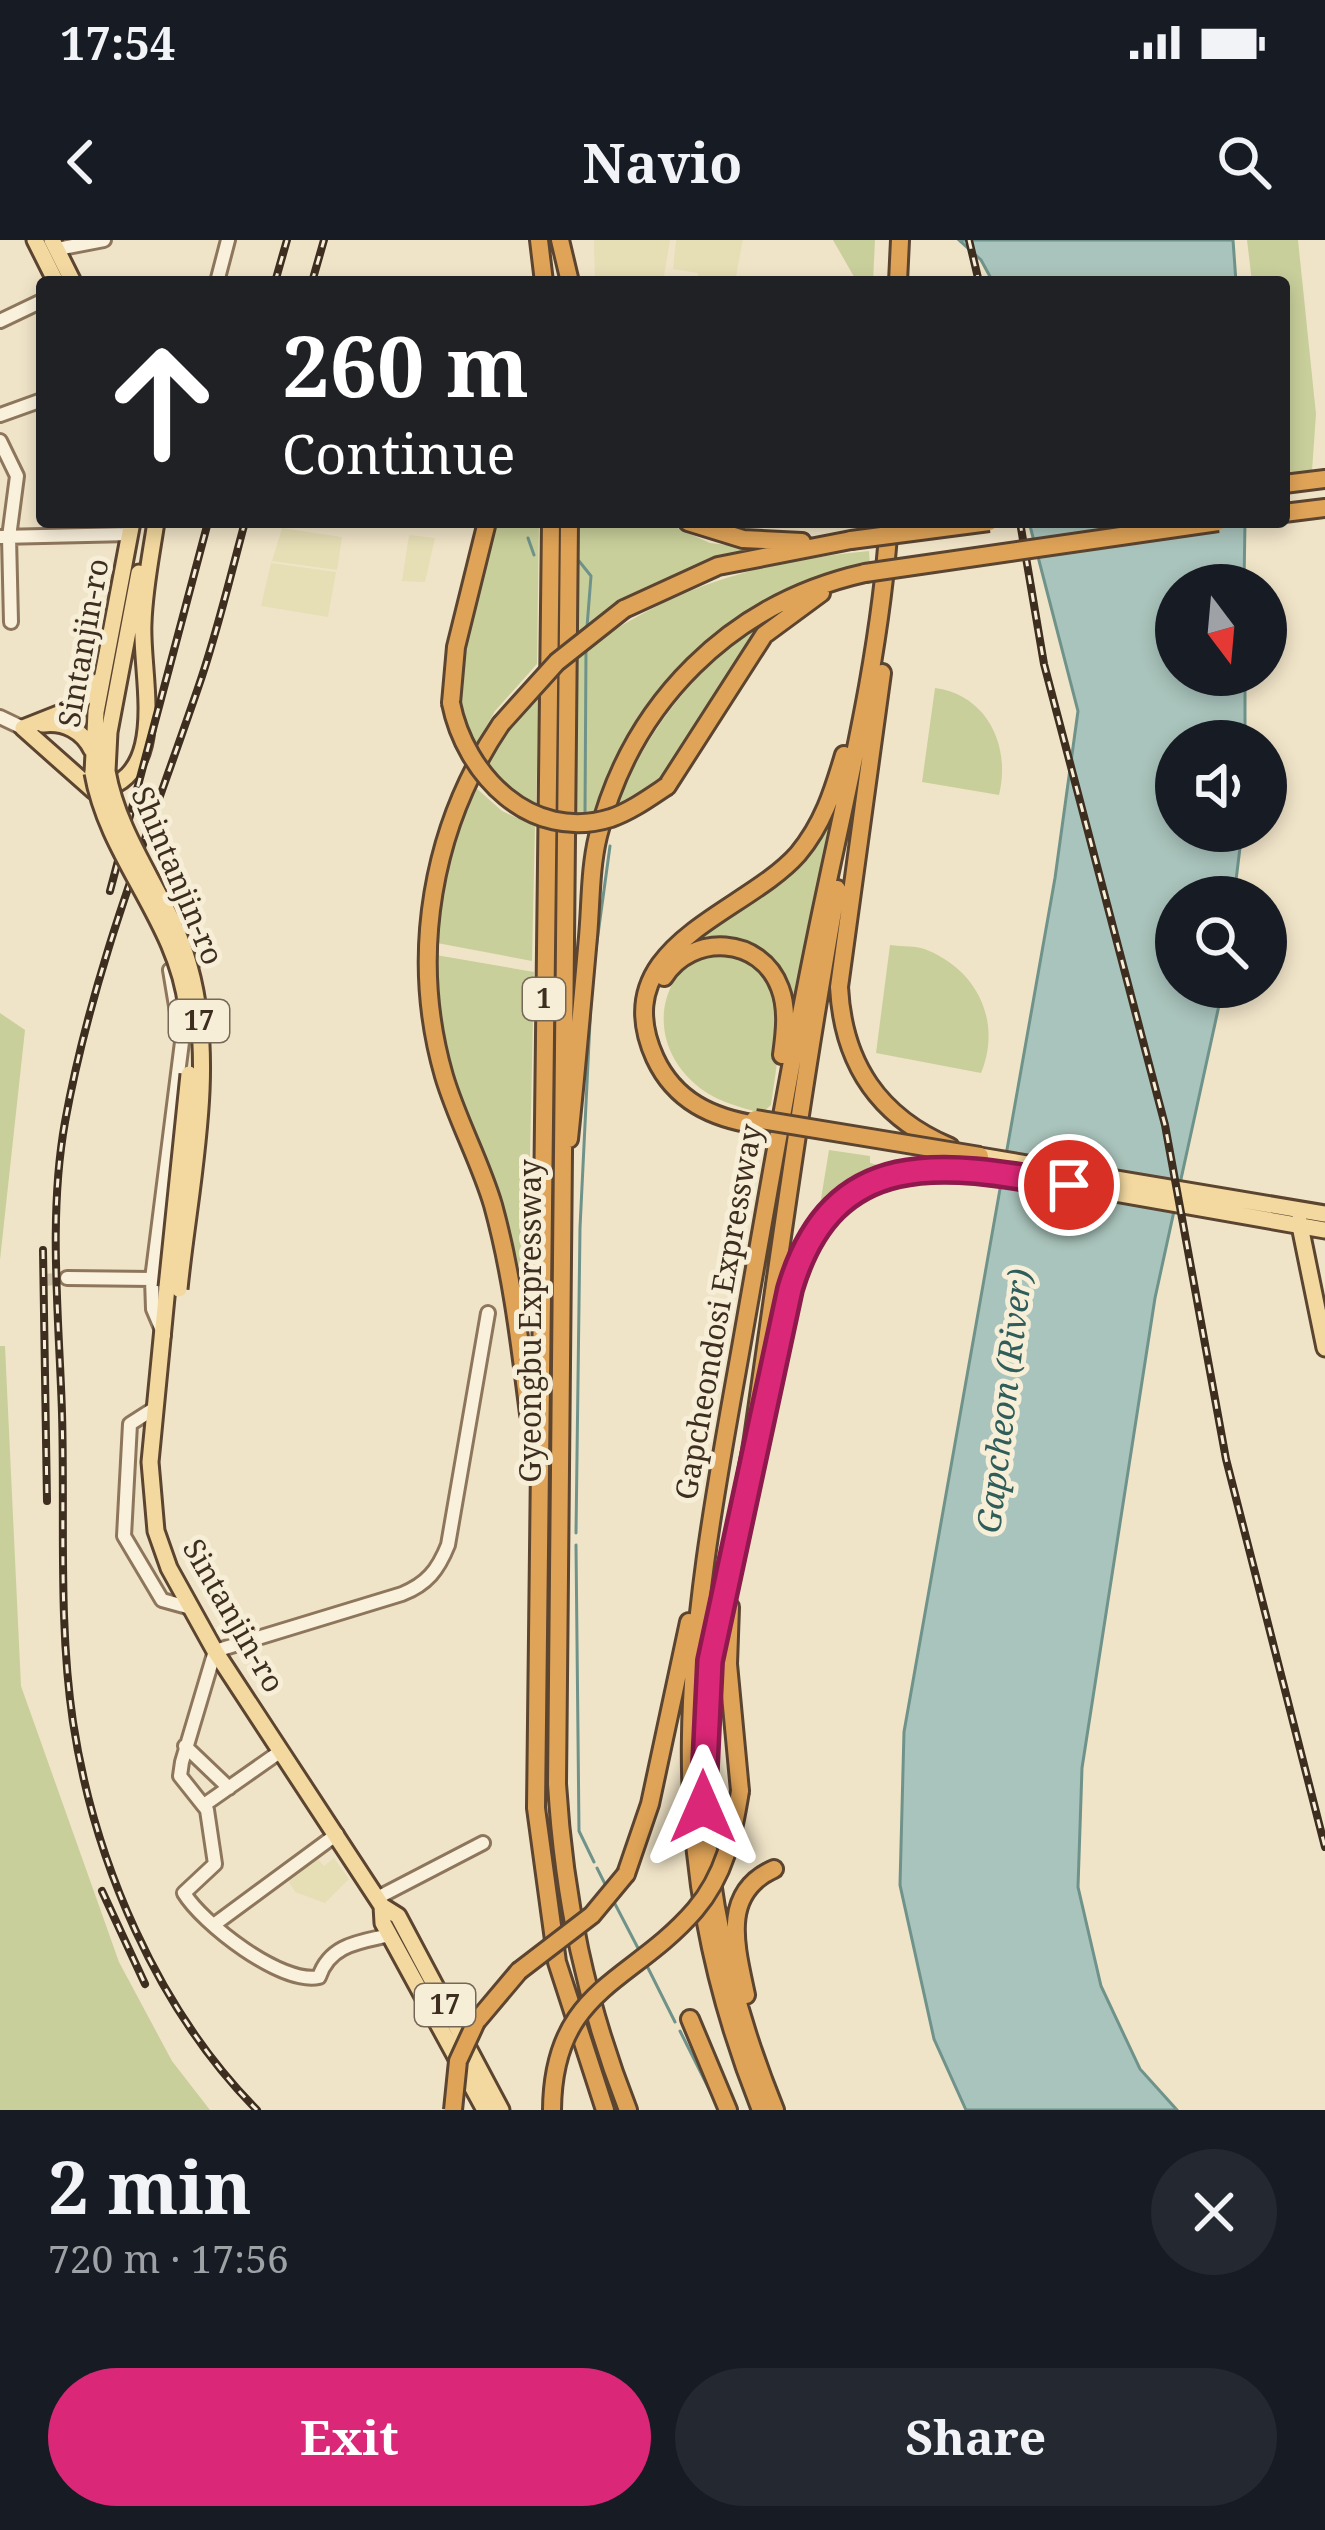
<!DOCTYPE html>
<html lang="en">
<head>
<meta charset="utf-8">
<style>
  body { margin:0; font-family:"Noto Serif",serif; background:#242831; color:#f1f3f6; height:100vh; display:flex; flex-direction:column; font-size:45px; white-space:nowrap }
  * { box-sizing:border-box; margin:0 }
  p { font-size:39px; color:#9ea1a6 }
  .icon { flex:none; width:66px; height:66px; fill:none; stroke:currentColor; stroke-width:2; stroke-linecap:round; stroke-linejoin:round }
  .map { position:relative; height:1870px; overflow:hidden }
  .side { display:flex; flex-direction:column; background:#171b24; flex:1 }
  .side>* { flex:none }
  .hud { position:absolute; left:36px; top:36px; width:1254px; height:252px; border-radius:12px; box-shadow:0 6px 18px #0003; background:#202124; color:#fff; overflow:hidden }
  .needle { width:78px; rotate:164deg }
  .fabs { position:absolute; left:1155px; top:324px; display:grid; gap:24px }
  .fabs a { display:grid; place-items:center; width:132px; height:132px; border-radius:50%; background:#171b24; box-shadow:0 6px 18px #0003; font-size:60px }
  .pin { position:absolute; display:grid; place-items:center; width:102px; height:102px; color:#fff; margin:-51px; border:6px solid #fff; border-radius:50%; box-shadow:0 3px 12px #0007 }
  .me { position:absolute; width:132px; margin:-66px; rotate:0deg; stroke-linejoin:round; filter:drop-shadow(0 0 9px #0008) }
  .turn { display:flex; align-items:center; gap:42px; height:252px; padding:0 48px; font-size:54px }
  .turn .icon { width:156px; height:156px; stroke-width:2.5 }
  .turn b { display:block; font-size:84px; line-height:102px }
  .round { display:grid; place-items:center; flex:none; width:126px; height:126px; border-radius:63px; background:#242831 }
  .summary { display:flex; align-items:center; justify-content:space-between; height:204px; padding:0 48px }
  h1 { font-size:72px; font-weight:700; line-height:90px }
  .action { display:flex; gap:24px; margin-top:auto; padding:24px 48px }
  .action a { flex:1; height:138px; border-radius:72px; background:#db2777; color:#fff; font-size:48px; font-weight:700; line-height:138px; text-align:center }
  .action a+a { background:#242831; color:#f1f3f6 }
  .status { display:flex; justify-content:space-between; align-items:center; height:84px; padding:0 60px; background:#171b24; direction:ltr }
  .status svg { height:33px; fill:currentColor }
  header { display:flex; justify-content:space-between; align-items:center; height:156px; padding:0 48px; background:#171b24; font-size:54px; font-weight:700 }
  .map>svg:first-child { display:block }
</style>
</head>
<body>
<div class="status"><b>17:54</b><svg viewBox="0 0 49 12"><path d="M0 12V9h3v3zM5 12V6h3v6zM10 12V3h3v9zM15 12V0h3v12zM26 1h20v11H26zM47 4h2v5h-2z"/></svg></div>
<header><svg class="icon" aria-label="back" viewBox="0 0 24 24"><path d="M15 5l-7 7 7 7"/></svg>Navio<svg class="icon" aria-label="search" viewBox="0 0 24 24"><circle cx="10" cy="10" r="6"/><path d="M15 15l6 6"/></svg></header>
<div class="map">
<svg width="1325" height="1870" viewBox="0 0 1325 1870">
  <rect width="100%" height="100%" fill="#f0e4c8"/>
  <path fill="#e6deb5" d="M594,0h76l-7,42h-68z
    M676,0h67l-7,36 26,6h-65l1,-9 -25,-4z
    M282,288l60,9 -5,33 -65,-9z
    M409,295l26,3 -10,44 -23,-1z
    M271,323l65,9 -8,45 -67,-11z
    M314,1614l10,12 10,-8 15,21 -24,24 -30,-11 -10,-17z"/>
  <path fill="#c9cf9b" d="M833,0h42l-2,42h-16z
    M1247,0h51l18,174 -4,57 -28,4v-193h-32z
    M496,282h43l-2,142 -42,47 -22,39c-30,-75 4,-152 23,-228z
    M579,282h85l46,21 54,6 -78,22 -108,61z
    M869,311l1,14c-143,36 -226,111 -275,250l-21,3 3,-163c95,-68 177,-93 292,-104z
    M781,372c-19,21 -38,42 -54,66 -38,57 -49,98 -114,132 38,-86 86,-150 168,-198z
    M935,448c53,7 76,59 64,107l-77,-13z
    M539,451l-3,117 -53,-39 24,-42z
    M474,546l28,25 33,15 -3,135 -95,-18 5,-66z
    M837,561l-47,218 -8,-34 -41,-36 -74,14 19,-21 91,-60z
    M890,705c13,2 26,0 37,5 51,21 75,72 54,123l-105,-20z
    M706,710c95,-3 74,91 65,155l-9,8c-24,-6 -50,-13 -68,-30 -45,-40 -39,-104 12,-133z
    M436,715l98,17 -7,324c-11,-39 -21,-79 -35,-117 -25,-72 -63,-144 -56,-224z
    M0,773l25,17 -25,230z
    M829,910l41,6v7l21,6 -73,48z
    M0,1106h5l16,340 98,276 53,99 38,49h-210z"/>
  <path fill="#a9c4bc" stroke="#6f938a" stroke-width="3" d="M959,0h274l3,42h-243l-12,-22z
    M1029,282h216l-1,63h-68v90h69v66h-69v90h66l-8,66h-58v90h47l-68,311 -73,470 -4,119 23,99 39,83 37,41h-211l-32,-71 -34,-154 4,-153 151,-854 23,-167z"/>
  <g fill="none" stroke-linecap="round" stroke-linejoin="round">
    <path stroke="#6f938a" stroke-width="3" d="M528,298l6,17
      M579,321l12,15 -4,51
      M585,573l1,-164
      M593,731l17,-125
      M576,1293l4,-305 12,-248
      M576,1305l3,286 15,31
      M597,1628l10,20
      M614,1662l26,50
      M647,1726l28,56
      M680,1791l37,74"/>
    <path stroke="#ccc0a6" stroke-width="12" stroke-dasharray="12 6" stroke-linecap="butt" d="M44,1040l23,-2"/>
    <defs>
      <path id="minor" d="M57,9l47,-9
        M217,42l11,-42
        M0,81l42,-20
        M0,175l42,-15
        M0,201l17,35 -8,61 2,85
        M0,297l130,-3
        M0,477l23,11
        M67,1038l85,1
        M164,1095l-11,-26 -1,-30 30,-237 -12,-72 35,-14
        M155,1168l-25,16 -6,112 38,64 29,8
        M185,1506l44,42
        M204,1565l77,-54
        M377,1658l106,-55
        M215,1684l122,-90
        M390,1695c-30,7 -60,9 -71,42 -38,8 -117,-54 -135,-84l31,-29 -8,-54 -27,-34 2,-14 33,-111 187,-57c25,-10 36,-24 46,-49l40,-232"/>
      <path id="major" d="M35,0l21,42
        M52,0l21,42
        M43,484c21,-3 40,7 49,26
        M23,488l71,63c78,-11 46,-116 49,-168 1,-34 8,-68 13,-101
        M23,488l53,-21 23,-26
        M107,531l2,-39 30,-159
        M93,533l3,-61 36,-190
        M980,916l345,58
        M978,929l347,61
        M1299,981l26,127
        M167,1047l-17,175 6,69 13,37 46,83 167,255 1,17 102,187
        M382,1666l16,10 103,194"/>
      <path id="highway" d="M539,0l5,42
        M560,0l10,42
        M898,42l2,-42
        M1284,244l41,-5
        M1284,273l41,-5
        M551,282l-15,1286 21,154 48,148
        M569,282l-12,1262c7,115 29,219 71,326
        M688,282l55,17 59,3
        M624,369l94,-43 133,-26
        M882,433l-43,314c4,77 40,130 111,160
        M451,463l5,-56 31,-125
        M501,484c-69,102 -92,231 -57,352 13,44 36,85 49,129 19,69 27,138 36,209
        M667,546l97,-151 57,-42
        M664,737c28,-44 97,-41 116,11 8,21 5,45 2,67
        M757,885c-45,-7 -82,-24 -102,-67 -51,-113 89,-143 143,-204 25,-30 35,-62 46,-99
        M569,899c7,-67 13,-135 19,-202 3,-34 2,-68 10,-101 33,-133 133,-233 267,-263
        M775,1122c20,-110 52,-203 185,-194
        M730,1367l-2,57 12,127
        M626,1634l24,-70 39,-182
        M746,1755c-10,-48 -26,-102 28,-126
        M690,1779l38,91
        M476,1782l43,-51
        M761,1870c-106,-265 -73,-469 -24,-740 26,-146 50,-292 80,-437 28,-137 63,-272 72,-411
        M775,1870c-58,-143 -85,-293 -65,-446 10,-79 33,-155 44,-233 26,-181 51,-362 83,-542"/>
    </defs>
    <use href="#minor" stroke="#8d765c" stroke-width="18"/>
    <use href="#major" stroke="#5b4430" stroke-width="21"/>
    <use href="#highway" stroke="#5b4430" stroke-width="22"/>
    <use href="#minor" stroke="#faf1dc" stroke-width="12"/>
    <use href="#major" stroke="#f3d9a0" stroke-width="15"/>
    <use href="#highway" stroke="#e0a458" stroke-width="16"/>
    <defs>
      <path id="rail" d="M969,0l10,42
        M275,42l12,-42
        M312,42l12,-42
        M245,282c-15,55 -28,112 -47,166 -49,143 -106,284 -133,434 -17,95 -6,195 -3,291 3,101 -4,208 11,309 21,139 84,287 184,388
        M1020,282l24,142 121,461 61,334 99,388
        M110,651l98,-369
        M43,1010l4,251
        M102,1651l43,93"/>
    </defs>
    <use href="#rail" stroke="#3d2e20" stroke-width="8"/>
    <use href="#rail" stroke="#f7eed8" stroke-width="3" stroke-dasharray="9" stroke-linecap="butt"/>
    <defs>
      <path id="major-bridge" d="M107,531c13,73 63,126 82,195 29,101 0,221 -10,323
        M93,533c15,86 84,148 94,235
        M167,1047l22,-213"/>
      <path id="highway-bridge" d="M851,300l138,-18
        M865,333l353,-51
        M451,463c14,71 79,140 160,115 20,-7 38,-20 56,-32
        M501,484l56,-62 67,-53
        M755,879l225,37
        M946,921l32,8
        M519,1731l73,-56 34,-41
        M453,1870l5,-49 18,-39
        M552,1870c1,-122 79,-126 143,-200 30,-35 38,-75 45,-119"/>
    </defs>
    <use href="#major-bridge" stroke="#5b4430" stroke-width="21" stroke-linecap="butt"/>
    <use href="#highway-bridge" stroke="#5b4430" stroke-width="22" stroke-linecap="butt"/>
    <use href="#major-bridge" stroke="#f3d9a0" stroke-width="15"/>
    <use href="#highway-bridge" stroke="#e0a458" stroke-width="16"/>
  </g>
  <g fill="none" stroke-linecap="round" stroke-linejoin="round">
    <defs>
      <path id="route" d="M703,1567l7,-146 80,-372c44,-148 158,-125 279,-104"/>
    </defs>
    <use href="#route" stroke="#8e194d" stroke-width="30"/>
    <use href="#route" stroke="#db2777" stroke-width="21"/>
  </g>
  <g text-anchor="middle" stroke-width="10" stroke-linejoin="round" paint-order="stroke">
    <g fill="#f7eed8" stroke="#756857" stroke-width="3">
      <rect x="523" y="738" width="42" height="42" rx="9"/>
      <rect x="169" y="760" width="60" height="42" rx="9"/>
      <rect x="415" y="1744" width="60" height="42" rx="9"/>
    </g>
    <g font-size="27" font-weight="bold" fill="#3d2e20">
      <text x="544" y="768">1</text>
      <text x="199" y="790">17</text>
      <text x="445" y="1774">17</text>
    </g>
    <g font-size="30" fill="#3d2e20" stroke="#f7eed8">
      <text transform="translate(84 403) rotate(-80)" y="10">Sintanjin-ro</text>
      <text transform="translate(177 636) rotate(67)" y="10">Shintanjin-ro</text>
      <text transform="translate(719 1072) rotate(-80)" y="10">Gapcheondosi Expressway</text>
      <text transform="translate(531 1081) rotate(-90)" y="10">Gyeongbu Expressway</text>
      <text transform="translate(233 1376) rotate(60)" y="10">Sintanjin-ro</text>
    </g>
    <g font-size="33" font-style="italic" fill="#2f5d5a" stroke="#f7eed8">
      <text transform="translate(1004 1161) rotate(-83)" y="12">Gapcheon (River)</text>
    </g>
  </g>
</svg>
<div class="fabs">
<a><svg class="needle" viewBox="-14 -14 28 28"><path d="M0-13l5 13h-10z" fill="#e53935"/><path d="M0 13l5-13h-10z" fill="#9ea1a6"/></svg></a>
<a><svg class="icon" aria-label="sound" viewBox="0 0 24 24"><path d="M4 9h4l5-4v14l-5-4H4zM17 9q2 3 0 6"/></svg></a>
<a><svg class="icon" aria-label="search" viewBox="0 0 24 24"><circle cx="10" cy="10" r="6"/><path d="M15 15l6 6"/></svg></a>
</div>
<div class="pin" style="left:1069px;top:945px;background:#d93025"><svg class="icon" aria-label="arrive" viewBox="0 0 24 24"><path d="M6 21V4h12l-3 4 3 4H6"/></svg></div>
<svg class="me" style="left:703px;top:1567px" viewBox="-20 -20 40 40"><path d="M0-17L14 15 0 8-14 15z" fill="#db2777" stroke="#fff" stroke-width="4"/></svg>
<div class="hud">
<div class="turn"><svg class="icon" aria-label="ahead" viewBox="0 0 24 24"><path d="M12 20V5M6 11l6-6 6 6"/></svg><div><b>260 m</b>Continue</div></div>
</div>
</div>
<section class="side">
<div class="summary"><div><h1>2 min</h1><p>720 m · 17:56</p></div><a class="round"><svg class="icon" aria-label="close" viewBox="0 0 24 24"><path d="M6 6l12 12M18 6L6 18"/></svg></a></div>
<div class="action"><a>Exit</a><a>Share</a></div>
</section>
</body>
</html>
